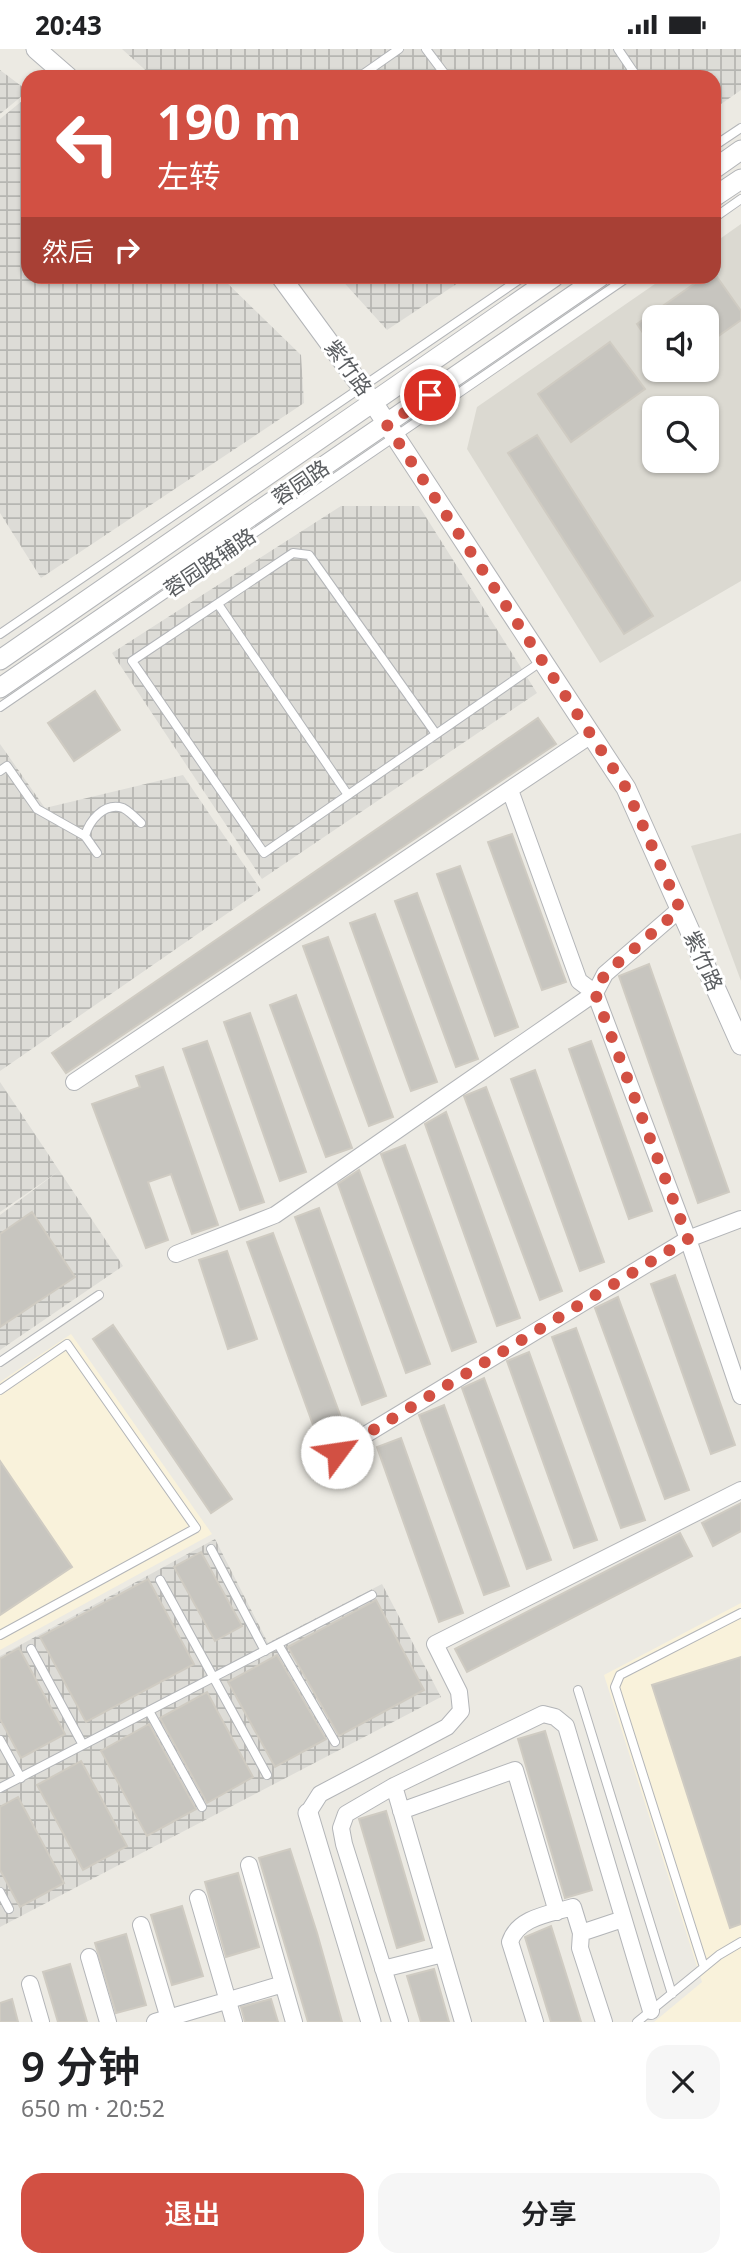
<!DOCTYPE html>
<html lang="zh">
<head>
<meta charset="utf-8">
<style>
  body { margin:0; font-family:"Noto Sans","Noto Sans SC",sans-serif; background:#f6f6f6; color:#202124; height:100vh; display:flex; flex-direction:column; font-size:26px; white-space:nowrap }
  * { box-sizing:border-box; margin:0 }
  p { font-size:23px; color:#757577 }
  .icon { flex:none; width:38px; height:38px; fill:none; stroke:currentColor; stroke-width:2; stroke-linecap:round; stroke-linejoin:round }
  .map { position:relative; height:1973px; overflow:hidden }
  .sheet { display:flex; flex-direction:column; background:#fff; flex:1 }
  .sheet>* { flex:none }
  .top-card { position:absolute; left:21px; top:21px; width:700px; height:214px; border-radius:21px; box-shadow:0 2px 5px #0004; background:#d25043; color:#fff; overflow:hidden }
  .buttons { position:absolute; left:642px; top:256px; display:grid; gap:14px }
  .buttons a { display:grid; place-items:center; width:77px; height:77px; border-radius:14px; background:#fff; box-shadow:0 2px 5px #0004; font-size:35px }
  .pin { position:absolute; display:grid; place-items:center; width:60px; height:60px; color:#fff; margin:-30px; border:4px solid #fff; border-radius:50%; box-shadow:0 2px 7px #0007 }
  .me { position:absolute; width:77px; margin:-38px; rotate:59deg; stroke-linejoin:round; filter:drop-shadow(0 0 5px #0008) }
  .turn { display:flex; align-items:center; gap:24px; height:147px; padding:0 21px; font-size:32px }
  .turn .icon { width:91px; height:91px; stroke-width:2.5 }
  .turn b { display:block; font-size:49px; line-height:60px }
  .then { display:flex; align-items:center; height:66px; padding:0 21px; background:#0003; gap:14px; font-size:26px }
  .round { display:grid; place-items:center; flex:none; width:74px; height:74px; border-radius:21px; background:#f6f6f6 }
  .headline { display:flex; align-items:center; justify-content:space-between; height:119px; padding:0 21px }
  h1 { font-size:42px; font-weight:600; line-height:52px }
  .action { display:flex; gap:14px; margin-top:auto; padding:14px 21px }
  .action a { flex:1; height:80px; border-radius:21px; background:#d25043; color:#fff; font-size:28px; font-weight:600; line-height:80px; text-align:center }
  .action a+a { background:#f6f6f6; color:#202124 }
  .status { display:flex; justify-content:space-between; align-items:center; height:49px; padding:0 35px; background:#fff; direction:ltr }
  .status svg { height:19px; fill:currentColor }
  .map>svg:first-child { display:block }
</style>
</head>
<body>
<div class="status"><b>20:43</b><svg viewBox="0 0 49 12"><path d="M0 12V9h3v3zM5 12V6h3v6zM10 12V3h3v9zM15 12V0h3v12zM26 1h20v11H26zM47 4h2v5h-2z"/></svg></div>
<div class="map">
<svg width="741" height="1973" viewBox="0 0 741 1973">
  <defs>
    <pattern id="industrial-grid" width="8" height="8" patternUnits="userSpaceOnUse" patternTransform="scale(1.75)"><rect width="8" height="8" fill="#dddcd7"/><path d="M0 4h8M4 0v8" fill="none" stroke="#b6b6b2"/></pattern>
  </defs>
  <rect width="100%" height="100%" fill="#eceae3"/>
  <path fill="#f9f2db" d="M71,1285l141,200 -212,116v-268z
    M741,1554v419h-87l48,-40 -98,-307z"/>
  <path fill="url(#industrial-grid)" d="M122,0h619v41l-27,19v-32h-561z
    M0,21l28,21 -28,23z
    M28,47v181h193l80,78 3,48 -263,175 -41,-65v-394z
    M339,228h128l-80,53z
    M341,457h78l118,187 -275,186 -150,-226z
    M0,695l45,64 138,-33 78,115 -261,181z
    M0,1033l123,184 -123,84v-135l59,-44 -59,41z
    M215,1490l53,104 114,-59 59,113 -441,230v-271z"/>
  <path fill="#dbd9d1" fill-rule="evenodd" d="M741,175v357l-141,82 -133,-214 10,-42 188,-130h49v-34zM654,268h53v52h-53zM654,359h53v52h-53z
    M741,784v148l-50,-135z"/>
  <path fill="#c7c5bf" stroke="#cfcbc2" stroke-width="2" d="M704,228h13l24,34v9l-34,24v-27h-53v32l-17,-25z
    M610,293l35,47 -74,53 -33,-48z
    M537,386l116,181 -29,18 -116,-181z
    M95,642l25,39 -46,31 -26,-38z
    M538,669l18,26 -490,329 -14,-20z
    M512,785l54,148 -24,8 -54,-148z
    M460,817l58,161 -23,9 -58,-162z
    M417,844l61,166 -22,8 -61,-166z
    M375,865l62,168 -26,9 -61,-168z
    M328,888l65,180 -24,9 -66,-180z
    M649,915l80,228 -31,11 -79,-227z
    M296,946l56,153 -26,9 -56,-152z
    M250,964l56,159 -26,9 -56,-159z
    M207,992l57,161 -24,8 -57,-161z
    M591,992l61,170 -23,8 -60,-170z
    M163,1018l55,158 -26,9 -21,-60 -23,8 20,58 -22,8 -54,-144 48,-17 -4,-11z
    M535,1021l69,192 -24,9 -69,-192z
    M486,1038l76,204 -22,9 -76,-204z
    M446,1063l74,206 -23,8 -72,-202z
    M405,1096l71,197 -24,9 -71,-197z
    M359,1121l71,194 -24,9 -68,-189z
    M319,1159l67,188 -24,9 -67,-188z
    M32,1163l43,65 -75,50v-93z
    M273,1184l70,190 -27,10 -69,-191z
    M227,1202l30,88 -29,10 -29,-89z
    M675,1226l60,170 -24,9 -60,-170z
    M618,1248l71,193 -24,9 -70,-191z
    M113,1276l119,174 -21,14 -118,-174z
    M576,1279l69,192 -24,8 -69,-191z
    M529,1303l68,188 -23,8 -67,-187z
    M484,1329l67,182 -24,9 -65,-181z
    M444,1356l65,181 -25,9 -65,-180z
    M401,1389l62,175 -24,9 -62,-175z
    M0,1412l72,106 -72,48z
    M741,1454v28l-28,15 -11,-23z
    M680,1484l12,23 -225,116 -12,-23z
    M201,1503l41,74 -27,15 -41,-74z
    M148,1530l46,85 -108,58 -46,-85z
    M376,1551l48,90 -85,46 -51,-89z
    M19,1599l46,86 -44,24 -21,-39v-60z
    M277,1606l49,84 -51,28 -47,-85z
    M741,1608v267l-11,4 -78,-243z
    M207,1643l46,85 -46,26 -47,-85z
    M149,1675l47,85 -49,27 -46,-85z
    M545,1682l47,159 -27,8 -47,-159z
    M81,1712l46,85 -44,24 -46,-85z
    M18,1748l46,86 -44,24 -20,-37v-63z
    M386,1762l38,129 -27,8 -38,-129z
    M290,1800l27,84 25,89h-34l-49,-164z
    M238,1824l21,74 -33,10 -21,-75z
    M182,1857l21,70 -31,9 -21,-70z
    M551,1877l30,96h-30l-26,-85z
    M126,1885l20,71 -30,8 -21,-70z
    M70,1915l17,58h-29l-15,-50z
    M434,1920l15,53h-28l-14,-46z
    M12,1950l6,23h-18v-19z
    M271,1950l7,23h-33l-4,-15z"/>
  <g fill="none" stroke-linecap="round" stroke-linejoin="round">
    <defs>
      <path id="service" d="M426,0l21,28
        M618,0l19,28
        M359,28l40,-28
        M714,97l27,-18
        M714,169l27,-19
        M218,555l130,191
        M0,585l523,-357
        M0,658l628,-430
        M436,685l-127,-179 -16,-2 -161,108 132,192 278,-192
        M0,722l7,-5 30,43 48,27 12,17
        M85,787c4,-15 19,-34 38,-28 6,3 13,10 18,15
        M0,1313l99,-67
        M0,1341l67,-46 129,184 -196,107
        M211,1500l54,102
        M160,1531l107,195
        M278,1595l57,98
        M31,1600l52,96
        M578,1641l94,304
        M149,1662l53,96
        M0,1691l21,38
        M0,1739l372,-193
        M0,1843l9,17
        M704,1918l-89,-280 5,-12 121,-62
        M637,1973l82,-67 22,-13"/>
      <path id="minor" d="M510,741l69,191 16,12 93,246 53,157
        M74,1033l517,-347
        M176,1205l99,-39 320,-222 10,-19 75,-65
        M337,1403l351,-213 53,-20
        M394,1737l69,236
        M401,1762l114,-41 42,142
        M308,1764l12,-19 127,-67 14,-16 -2,-19 -24,-48 306,-154
        M249,1816l45,157
        M198,1849l36,124
        M141,1876l29,97
        M581,1884l-1,15 24,74
        M89,1908l19,65
        M383,1920l60,-15
        M30,1935l11,38
        M155,1973l128,-38
        M400,1973l-56,-178 -3,-16 5,-14 48,-28 149,-72 12,3 11,9 85,285
        M535,1973l-25,-80c8,-25 40,-28 63,-35l8,26 42,-14"/>
      <path id="tertiary" d="M36,0l32,28
        M714,120l27,-19
        M714,148l27,-18
        M281,228l91,124 254,387 115,257
        M0,611l554,-383
        M0,639l600,-411
        M308,1764l63,209"/>
    </defs>
    <use href="#service" stroke="#b3b5b8" stroke-width="10"/>
    <use href="#minor" stroke="#b3b5b8" stroke-width="18"/>
    <use href="#tertiary" stroke="#b3b5b8" stroke-width="21"/>
    <use href="#service" stroke="#fff" stroke-width="8"/>
    <use href="#minor" stroke="#fff" stroke-width="16"/>
    <use href="#tertiary" stroke="#fff" stroke-width="19"/>
  </g>
  <g fill="none" stroke-linecap="round" stroke-linejoin="round">
    <path stroke="#d25043" stroke-width="12" stroke-dasharray="0 21.6" d="M337,1403l351,-213 -93,-246 10,-19 75,-65 -54,-121 -239,-363 43,-30"/>
  </g>
  <g text-anchor="middle" stroke-width="6" stroke-linejoin="round" paint-order="stroke">
    <g font-size="21" fill="#5b5e61" stroke="#fff">
      <text transform="translate(348 319) rotate(54)" y="7">紫竹路</text>
      <text transform="translate(301 434) rotate(-34)" y="7">蓉园路</text>
      <text transform="translate(210 514) rotate(-34)" y="7">蓉园路辅路</text>
      <text transform="translate(703 912) rotate(66)" y="7">紫竹路</text>
    </g>
  </g>
</svg>
<div class="buttons">
<a><svg class="icon" aria-label="sound" viewBox="0 0 24 24"><path d="M4 9h4l5-4v14l-5-4H4zM17 9q2 3 0 6"/></svg></a>
<a><svg class="icon" aria-label="search" viewBox="0 0 24 24"><circle cx="10" cy="10" r="6"/><path d="M15 15l6 6"/></svg></a>
</div>
<div class="pin" style="left:430px;top:346px;background:#d93025"><svg class="icon" aria-label="arrive" viewBox="0 0 24 24"><path d="M6 21V4h12l-3 4 3 4H6"/></svg></div>
<svg class="me" style="left:337px;top:1403px" viewBox="-20 -20 40 40"><circle r="19" fill="#fff"/><path d="M0-13L10 11 0 6-10 11z" fill="#d25043"/></svg>
<div class="top-card">
<div class="turn"><svg class="icon" aria-label="left" viewBox="0 0 24 24"><path d="M17 20v-9H6M10 6l-5 5 5 5"/></svg><div><b>190 m</b>左转</div></div>
<div class="then">然后<svg class="icon" aria-label="right" viewBox="0 0 24 24"><path d="M7 20v-9h11M14 6l5 5-5 5"/></svg></div>
</div>
</div>
<section class="sheet">
<div class="headline"><div><h1>9 分钟</h1><p>650 m · 20:52</p></div><a class="round"><svg class="icon" aria-label="close" viewBox="0 0 24 24"><path d="M6 6l12 12M18 6L6 18"/></svg></a></div>
<div class="action"><a>退出</a><a>分享</a></div>
</section>
</body>
</html>
